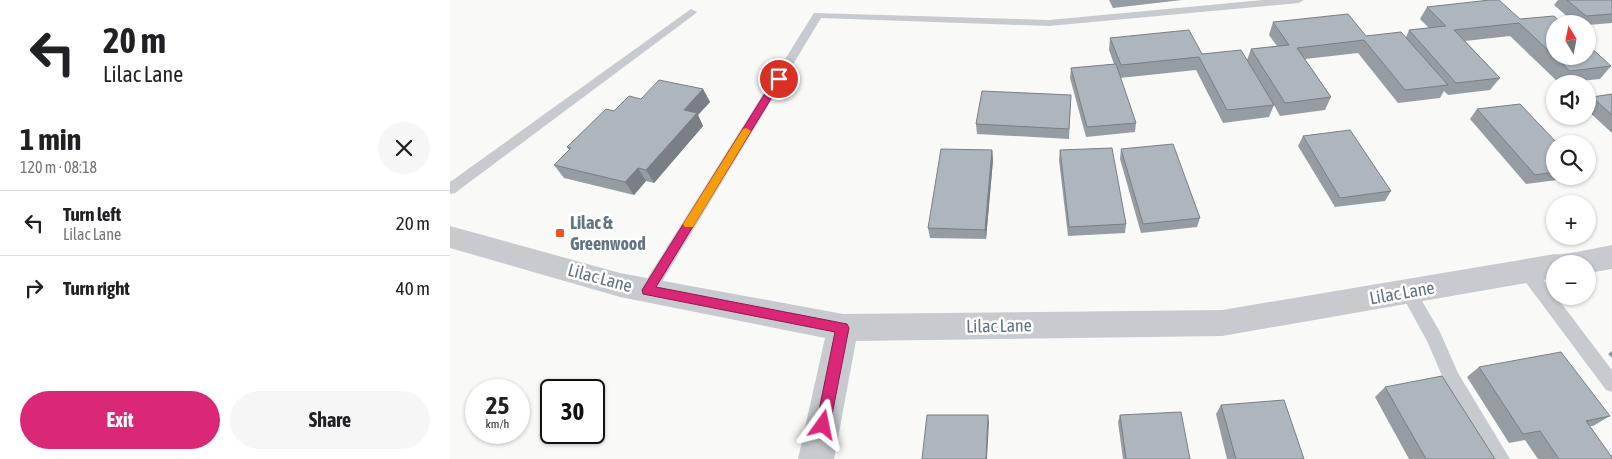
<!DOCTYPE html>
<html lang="en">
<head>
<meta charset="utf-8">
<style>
  body { margin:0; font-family:"Asap Condensed",sans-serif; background:#f6f6f6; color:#202124; height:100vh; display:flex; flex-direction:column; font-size:19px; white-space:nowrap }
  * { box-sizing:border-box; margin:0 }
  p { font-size:16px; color:#757577 }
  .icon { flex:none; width:28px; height:28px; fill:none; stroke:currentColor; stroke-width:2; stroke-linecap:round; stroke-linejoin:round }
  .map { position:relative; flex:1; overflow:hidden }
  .side { display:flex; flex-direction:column; background:#fff; width:450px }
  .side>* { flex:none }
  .hud { background:#fff; color:#202124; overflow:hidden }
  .needle { width:32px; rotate:350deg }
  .tools { position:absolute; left:1096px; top:15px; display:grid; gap:10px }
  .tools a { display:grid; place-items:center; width:50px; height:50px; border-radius:50%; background:#fff; box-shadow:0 1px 4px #0004; font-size:25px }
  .speed { position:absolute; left:15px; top:379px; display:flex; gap:10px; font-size:25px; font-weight:700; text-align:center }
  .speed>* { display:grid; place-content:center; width:65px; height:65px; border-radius:50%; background:#fff; box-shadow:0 1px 4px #0004; line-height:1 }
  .speed small { font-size:12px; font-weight:400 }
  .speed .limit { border:2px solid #111; border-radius:8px; background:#fff; color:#111 }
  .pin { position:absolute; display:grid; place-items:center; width:42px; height:42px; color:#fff; margin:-21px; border:2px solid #fff; border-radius:50%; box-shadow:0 1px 5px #0007 }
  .me { position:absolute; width:55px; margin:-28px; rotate:12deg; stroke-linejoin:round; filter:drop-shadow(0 0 4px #0008) }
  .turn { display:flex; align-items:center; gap:18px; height:105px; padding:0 20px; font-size:22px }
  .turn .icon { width:65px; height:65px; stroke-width:2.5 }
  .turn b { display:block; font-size:35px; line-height:42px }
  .round { display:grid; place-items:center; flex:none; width:52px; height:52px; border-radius:26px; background:#f6f6f6 }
  .overview { display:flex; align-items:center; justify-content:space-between; height:85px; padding:0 20px }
  h1 { font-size:30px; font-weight:700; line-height:38px }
  .action { display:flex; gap:10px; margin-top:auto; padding:10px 20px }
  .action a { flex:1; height:58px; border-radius:30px; background:#db2777; color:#fff; font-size:20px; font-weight:700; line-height:58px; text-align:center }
  .action a+a { background:#f6f6f6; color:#202124 }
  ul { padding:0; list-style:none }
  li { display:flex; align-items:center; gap:15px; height:65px; padding:0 20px; border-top:1px solid #e0e0e0 }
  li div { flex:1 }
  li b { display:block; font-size:19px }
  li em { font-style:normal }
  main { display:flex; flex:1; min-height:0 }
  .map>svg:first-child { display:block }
</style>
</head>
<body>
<main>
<section class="side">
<div class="hud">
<div class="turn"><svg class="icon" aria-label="left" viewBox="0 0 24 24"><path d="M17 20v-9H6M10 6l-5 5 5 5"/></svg><div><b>20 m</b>Lilac Lane</div></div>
</div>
<div class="overview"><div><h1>1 min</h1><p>120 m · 08:18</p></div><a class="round"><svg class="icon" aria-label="close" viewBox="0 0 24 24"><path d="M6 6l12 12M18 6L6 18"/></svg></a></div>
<ul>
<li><svg class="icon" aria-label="left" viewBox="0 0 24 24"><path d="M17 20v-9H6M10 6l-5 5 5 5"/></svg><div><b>Turn left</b><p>Lilac Lane</p></div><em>20 m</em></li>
<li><svg class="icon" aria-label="right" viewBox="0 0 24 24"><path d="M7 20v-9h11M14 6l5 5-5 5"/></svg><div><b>Turn right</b></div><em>40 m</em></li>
</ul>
<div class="action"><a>Exit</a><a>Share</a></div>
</section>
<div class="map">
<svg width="1162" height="459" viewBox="0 0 1162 459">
  <rect width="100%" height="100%" fill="#f9f9f7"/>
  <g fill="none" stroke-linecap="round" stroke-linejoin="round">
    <path fill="#c7cbcf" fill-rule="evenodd" d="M813,0h41l-5,3 -250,23 -228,-8 -167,277 -6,2 -6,-2 -2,-5 174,-277 235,7z
      M241,9l6,3 -2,2 -240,179 -5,1v-12z
      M1077,264l6,2 79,104v22l-6,-2 -85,-114 -2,-5 2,-5z
      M958,285l6,2 26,45 18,41 52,86h-21l-43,-74 -19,-44 -27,-49 2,-5z"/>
    <path fill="#c7cbcf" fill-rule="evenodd" d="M0,226l170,47 223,41 379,-4 333,-56c7,2 46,-7 57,-9v24l-24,4v-9h-33v14l-333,58 -366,5 -22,118h-36l27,-121 -205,-41 -170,-49z"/>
  </g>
  <path fill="#959da2" d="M659,0h73l-69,8z
    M1108,0h54v23l-24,2v-1h-12l-22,-19z
    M977,7l93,12 91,47 -11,13 -41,4 -49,-47 -45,5 35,37 -10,12 -42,5 -4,-4 -4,7 -42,5 -40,-50 -53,6 26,38 -6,13 -45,6 -6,-11 -5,12 -46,6 -27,-53 -76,8 16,45 -1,9 -49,5 -16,-59 1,-10 43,-4 -5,-14 1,-12 92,16 45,6 4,-11 26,-3 -8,-11 4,-13 93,14 40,1 3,-7 20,-2 -9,-9z
    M253,89l7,13 -12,13 5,11 -49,57 -8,-2 -12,14 -70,-17 -10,-13 15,-15 -2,-3 47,-36z
    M1162,94v39l-24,-22v-9l4,-5z
    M621,95l-2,44 -92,-5 -1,-10z
    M1027,109l78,35v32h18l-1,2 -46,6 -56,-65z
    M853,136l88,55 -6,10 -50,6 -37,-61z
    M671,149l79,69 -3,9 -56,6 -21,-74z
    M542,150l1,10 -7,79 -56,-1 -2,-10z
    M610,150l66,74 -1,9 -57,3 -9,-76z
    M1162,351v7l-4,-4z
    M1029,367l131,49 -17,10h-3l22,33h-74l-13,-19 -16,3 -42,-66z
    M935,387l110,72h-86l-34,-62z
    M771,405l83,54h-77l-11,-45z
    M670,415l70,44h-67l-5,-37z"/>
  <path fill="#797f84" d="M253,89l7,13 -12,13 5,11 -49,57 -8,-13 38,-60z
    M542,150l1,10 -7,79 -1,-9z
    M188,168l8,13 -12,14 -9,-13z
    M538,415l1,7 -2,37h-1z"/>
  <path fill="#adb6bc" stroke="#797f84" d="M1040,0h9l21,19 34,-3 9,8h-8v32h33v-11l23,21 -41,5 -51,-48 -65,7 46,48 -44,5 -47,-53 37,-4 -19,-19z
    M1117,0h45v14l-26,2z
    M898,14l18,22 35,-4 47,53 -43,5 -41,-50 -67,8 34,49 -46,6 -34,-54 38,-4 -16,-23z
    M739,30l13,24 39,-4 33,55 -47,5 -28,-53 -78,8 -11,-27z
    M666,64l20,59 -49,4 -16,-59z
    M209,80l44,9 -19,21 13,3 -51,57 -8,-2 -13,14 -71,-17 17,-17 -4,-1 39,-38 8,2 15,-15 12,3z
    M532,91l89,4 -2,34 -93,-5z
    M1162,94v21l-20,-18z
    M1070,104l38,40h-3v28l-20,3 -58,-66z
    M900,130l41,61 -51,7 -37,-62z
    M723,144l27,74 -57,6 -22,-75z
    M662,148l14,76 -57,3 -9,-77z
    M491,149l51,1 -7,80 -57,-2z
    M1111,352l49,64 -24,5 25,35h1v3h-53l-19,-28 -17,3 -44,-67z
    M992,376l53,83h-69l-41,-72z
    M834,400l20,59h-68l-15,-54z
    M731,412l9,47h-64l-6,-44z
    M477,415h61l-2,44h-64z"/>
  <path fill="#db2777" stroke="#8e194d" d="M329,76l4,3 -127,208 191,37 2,4 -19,97 -2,4 -5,2 -5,-2 -2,-4 19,-93 -187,-37 -5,-1 -1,-4 132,-211z"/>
  <path fill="#f59e0b" d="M296,128l5,3 -58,96h-8l-2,-3 2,-3 58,-92z"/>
  <rect fill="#ef5321" stroke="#fff" stroke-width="2" x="105" y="228" width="10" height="10" rx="2.5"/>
  <g text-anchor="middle" stroke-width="5" stroke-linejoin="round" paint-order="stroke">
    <g font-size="18" font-weight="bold" fill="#627584" stroke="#fff" text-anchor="start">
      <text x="120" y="229">Lilac &amp;<tspan x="120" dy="21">Greenwood</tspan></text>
    </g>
    <g font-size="18" fill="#627584" stroke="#fff">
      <text transform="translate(150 278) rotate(15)" y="6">Lilac Lane</text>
      <text transform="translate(952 293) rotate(-10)" y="6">Lilac Lane</text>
      <text transform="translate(549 326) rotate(-1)" y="6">Lilac Lane</text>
    </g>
  </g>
</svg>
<div class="tools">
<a><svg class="needle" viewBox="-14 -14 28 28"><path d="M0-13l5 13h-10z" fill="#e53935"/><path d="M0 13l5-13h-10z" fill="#757577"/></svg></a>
<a><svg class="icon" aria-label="sound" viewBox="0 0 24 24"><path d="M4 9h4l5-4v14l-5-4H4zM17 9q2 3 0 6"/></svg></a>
<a><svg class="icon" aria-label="search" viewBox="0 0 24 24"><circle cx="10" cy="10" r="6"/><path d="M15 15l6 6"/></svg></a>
<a>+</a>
<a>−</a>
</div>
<div class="speed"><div>25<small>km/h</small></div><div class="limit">30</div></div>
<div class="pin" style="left:329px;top:79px;background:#d93025"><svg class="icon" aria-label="arrive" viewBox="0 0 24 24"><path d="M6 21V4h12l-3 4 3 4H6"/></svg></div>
<svg class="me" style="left:373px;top:425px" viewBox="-20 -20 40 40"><path d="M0-17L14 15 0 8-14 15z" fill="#db2777" stroke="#fff" stroke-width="4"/></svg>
</div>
</main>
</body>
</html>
